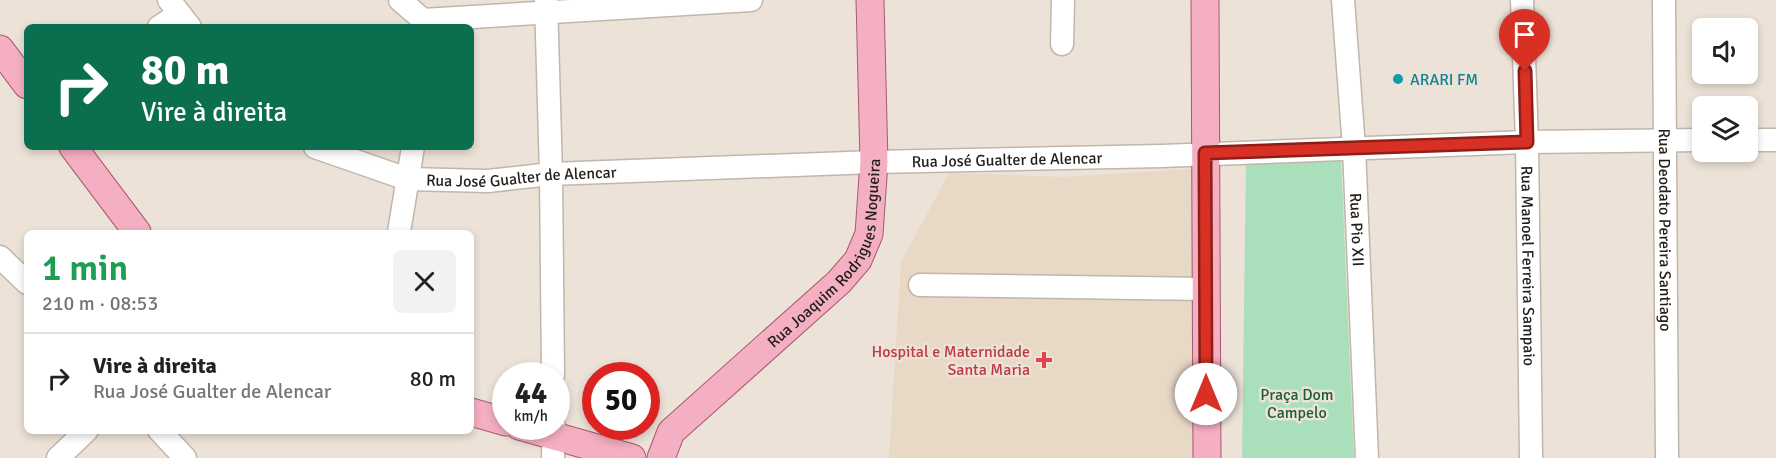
<!DOCTYPE html>
<html lang="pt">
<head>
<meta charset="utf-8">
<style>
  body { margin:0; font-family:Signika,sans-serif; background:#f2f2f2; color:#222; height:100vh; display:flex; flex-direction:column; font-size:22px; white-space:nowrap }
  * { box-sizing:border-box; margin:0 }
  p { font-size:20px; color:#767676 }
  .icon { flex:none; width:33px; height:33px; fill:none; stroke:currentColor; stroke-width:2; stroke-linecap:round; stroke-linejoin:round }
  .map { position:relative; flex:1; overflow:hidden }
  .drawer { position:absolute; left:24px; top:230px; width:450px; height:204px; display:flex; flex-direction:column; background:#fff; border-radius:9px; box-shadow:0 3px 9px #0003 }
  .drawer>* { flex:none }
  .hud { position:absolute; left:24px; top:24px; width:450px; height:126px; border-radius:9px; box-shadow:0 3px 9px #0003; background:#0b6e4f; color:#fff; overflow:hidden }
  .fabs { position:absolute; left:1692px; top:18px; display:grid; gap:12px }
  .fabs a { display:grid; place-items:center; width:66px; height:66px; border-radius:9px; background:#fff; box-shadow:0 3px 9px #0003; font-size:30px }
  .speed { position:absolute; left:492px; top:362px; display:flex; gap:12px; font-size:30px; font-weight:700; text-align:center }
  .speed>* { display:grid; place-content:center; width:78px; height:78px; border-radius:50%; background:#fff; box-shadow:0 3px 9px #0003; line-height:1 }
  .speed small { font-size:15px; font-weight:400 }
  .speed .limit { border:9px solid #d22; background:#fff; color:#111 }
  .pin { position:absolute; display:grid; place-items:center; width:51px; height:51px; color:#fff; margin:-62px -26px; border-radius:50% 50% 50% 0; rotate:-45deg; box-shadow:0 0 6px #0007 }
  .pin .icon { rotate:45deg }
  .me { position:absolute; width:66px; margin:-33px; rotate:0deg; stroke-linejoin:round; filter:drop-shadow(0 0 4px #0008) }
  .turn { display:flex; align-items:center; gap:21px; height:126px; padding:0 18px; font-size:27px }
  .turn .icon { width:78px; height:78px; stroke-width:2.5 }
  .turn b { display:block; font-size:42px; line-height:51px }
  .round { display:grid; place-items:center; flex:none; width:63px; height:63px; border-radius:9px; background:#f2f2f2 }
  .summary { display:flex; align-items:center; justify-content:space-between; height:102px; padding:0 18px }
  h1 { font-size:36px; font-weight:600; line-height:45px; color:#1e9e55 }
  ul { padding:0; list-style:none }
  li { display:flex; align-items:center; gap:18px; height:90px; padding:0 18px; border-top:2px solid #e0e0e0 }
  li div { flex:1 }
  li b { display:block; font-size:22px }
  li em { font-style:normal }
  .map>svg:first-child { display:block }
</style>
</head>
<body>
<div class="map">
<svg width="1776" height="458" viewBox="0 0 1776 458">
  <rect width="100%" height="100%" fill="#ede2d7"/>
  <path fill="#e8d8c6" d="M1194,169v289h-305l12,-196 48,-89 114,4z"/>
  <path fill="#a9dfba" d="M1341,160l13,298h-112l4,-296z"/>
  <g fill="none" stroke-linecap="round" stroke-linejoin="round">
    <defs>
      <g id="minor">
        <path d="M169,0l21,27"/>
        <path d="M400,0l23,20"/>
        <path d="M546,0l5,174 2,201"/>
        <path id="s1" d="M1343,0l11,148 13,310"/>
        <path id="s2" d="M1522,0l5,142 4,316"/>
        <path id="s3" d="M1664,0l3,458"/>
        <path d="M423,20l328,-20"/>
        <path d="M159,27l20,-13"/>
        <path d="M1062,44l1,-44"/>
        <path d="M1748,140h28"/>
        <path id="s4" d="M315,147l92,32 81,2 63,-7 323,-12 288,-6 365,-14 175,-2"/>
        <path d="M399,232l14,-85"/>
        <path d="M0,257l27,26"/>
        <path d="M920,285l286,4"/>
        <path d="M159,430l26,28"/>
        <path d="M58,458l29,-28"/>
        <path d="M553,458l1,-32"/>
      </g>
      <g id="major">
        <path d="M1205,0l2,458"/>
        <path d="M0,49l27,36"/>
        <path d="M73,147l64,85"/>
        <path d="M471,412l35,10"/>
        <path d="M519,426l113,32"/>
        <path id="s5" d="M661,458l10,-26 168,-150 19,-22 11,-26 5,-72 -4,-162"/>
      </g>
    </defs>
    <use href="#minor" stroke="#c1b6ab" stroke-width="25"/>
    <use href="#major" stroke="#a75a6e" stroke-width="29"/>
    <use href="#minor" stroke="#fff" stroke-width="22"/>
    <use href="#major" stroke="#f5afc3" stroke-width="27"/>
  </g>
  <g fill="none" stroke-linecap="round" stroke-linejoin="round">
    <defs>
      <path id="route" d="M1206,394l-1,-241 322,-11 -2,-71"/>
    </defs>
    <use href="#route" stroke="#8d1f18" stroke-width="15"/>
    <use href="#route" stroke="#d93025" stroke-width="10"/>
  </g>
  <circle fill="#0f9aa8" stroke="#ede2d7" stroke-width="2" cx="1398" cy="79" r="6"/>
  <path fill="#e0444e" stroke="#ede2d7" stroke-width="2" d="M1041 351h6v6h6v6h-6v6h-6v-6h-6v-6h6z"/>
  <g text-anchor="middle" stroke-width="5" stroke-linejoin="round" paint-order="stroke">
    <g font-size="16" fill="#0d838f" stroke="#ede2d7" text-anchor="start">
      <text x="1410" y="85">ARARI FM</text>
    </g>
    <g font-size="16" fill="#221e1a" stroke="#ede2d7">
      <text dy="6" stroke="none"><textPath href="#s4" startOffset="698">Rua José Gualter de Alencar</textPath></text>
      <text dy="6" stroke="none"><textPath href="#s4" startOffset="212">Rua José Gualter de Alencar</textPath></text>
      <text dy="6" stroke="none"><textPath href="#s1" startOffset="230">Rua Pio XII</textPath></text>
      <text dy="6" stroke="none"><textPath href="#s3" startOffset="230">Rua Deodato Pereira Santiago</textPath></text>
      <text dy="6" stroke="none"><textPath href="#s5" startOffset="273">Rua Joaquim Rodrigues Nogueira</textPath></text>
      <text dy="6" stroke="none"><textPath href="#s2" startOffset="266">Rua Manoel Ferreira Sampaio</textPath></text>
    </g>
    <g font-size="16" fill="#be3a42" stroke="#ede2d7" text-anchor="end">
      <text x="1030" y="357">Hospital e Maternidade<tspan x="1030" dy="18">Santa Maria</tspan></text>
    </g>
    <g font-size="16" fill="#195e38" stroke="#ede2d7">
      <text x="1297" y="400">Praça Dom<tspan x="1297" dy="18">Campelo</tspan></text>
    </g>
  </g>
</svg>
<div class="fabs">
<a><svg class="icon" aria-label="sound" viewBox="0 0 24 24"><path d="M4 9h4l5-4v14l-5-4H4zM17 9q2 3 0 6"/></svg></a>
<a><svg class="icon" aria-label="layers" viewBox="0 0 24 24"><path d="M12 4l9 5-9 5-9-5zM3 14l9 5 9-5"/></svg></a>
</div>
<div class="speed"><div>44<small>km/h</small></div><div class="limit">50</div></div>
<div class="pin" style="left:1525px;top:71px;background:#d93025"><svg class="icon" aria-label="arrive" viewBox="0 0 24 24"><path d="M6 21V4h12l-3 4 3 4H6"/></svg></div>
<svg class="me" style="left:1206px;top:394px" viewBox="-20 -20 40 40"><circle r="19" fill="#fff"/><path d="M0-13L10 11 0 6-10 11z" fill="#d93025"/></svg>
<div class="hud">
<div class="turn"><svg class="icon" aria-label="right" viewBox="0 0 24 24"><path d="M7 20v-9h11M14 6l5 5-5 5"/></svg><div><b>80 m</b>Vire à direita</div></div>
</div>
<section class="drawer">
<div class="summary"><div><h1>1 min</h1><p>210 m · 08:53</p></div><a class="round"><svg class="icon" aria-label="close" viewBox="0 0 24 24"><path d="M6 6l12 12M18 6L6 18"/></svg></a></div>
<ul>
<li><svg class="icon" aria-label="right" viewBox="0 0 24 24"><path d="M7 20v-9h11M14 6l5 5-5 5"/></svg><div><b>Vire à direita</b><p>Rua José Gualter de Alencar</p></div><em>80 m</em></li>
</ul>
</section>
</div>
</body>
</html>
